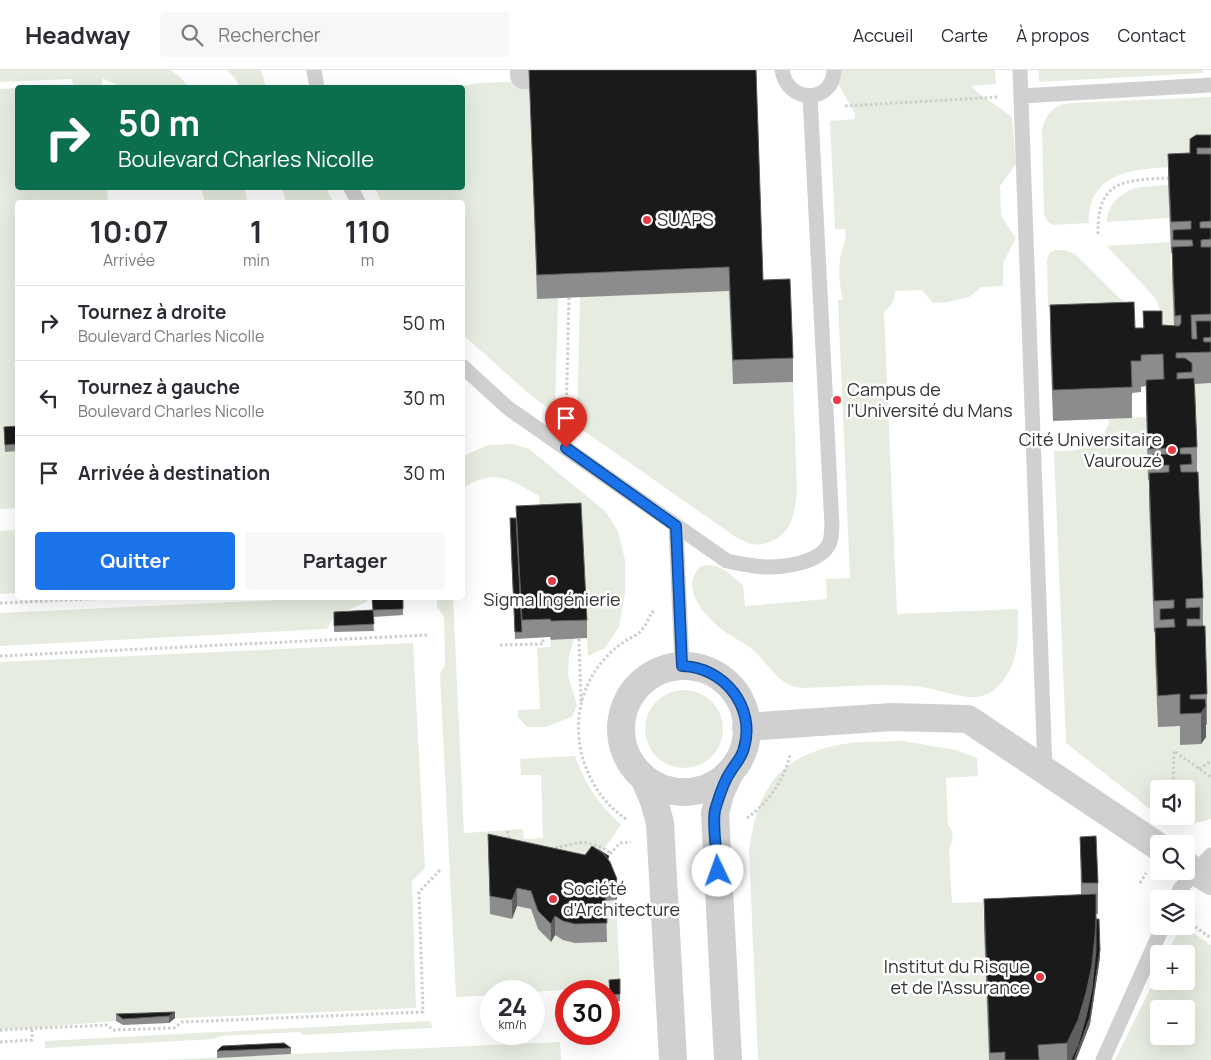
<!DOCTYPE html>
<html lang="fr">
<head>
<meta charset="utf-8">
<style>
  body { margin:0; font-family:Manrope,sans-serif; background:#f7f7f7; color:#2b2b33; height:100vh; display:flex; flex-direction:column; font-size:19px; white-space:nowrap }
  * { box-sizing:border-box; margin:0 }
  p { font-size:16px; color:#7c7c81 }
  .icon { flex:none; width:28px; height:28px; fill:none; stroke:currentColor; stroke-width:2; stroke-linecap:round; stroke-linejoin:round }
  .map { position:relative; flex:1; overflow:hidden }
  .sheet { position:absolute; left:15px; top:130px; width:450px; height:400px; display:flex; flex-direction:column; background:#fff; border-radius:5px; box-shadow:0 5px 20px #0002 }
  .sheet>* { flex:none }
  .hud { position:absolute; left:15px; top:15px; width:450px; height:105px; border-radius:5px; box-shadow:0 5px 20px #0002; background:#0b6e4f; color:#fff; overflow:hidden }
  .fabs { position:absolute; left:1150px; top:710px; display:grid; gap:10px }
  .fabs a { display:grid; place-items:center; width:45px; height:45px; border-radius:5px; background:#fff; box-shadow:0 5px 20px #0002; font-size:25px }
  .speed { position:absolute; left:480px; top:910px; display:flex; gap:10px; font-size:25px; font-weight:700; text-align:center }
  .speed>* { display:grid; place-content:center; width:65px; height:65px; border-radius:50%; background:#fff; box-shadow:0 5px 20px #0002; line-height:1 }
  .speed small { font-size:12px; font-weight:400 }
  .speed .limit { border:8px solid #d22; background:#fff; color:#111 }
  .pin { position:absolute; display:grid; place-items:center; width:42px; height:42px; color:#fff; margin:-51px -21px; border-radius:50% 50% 50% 0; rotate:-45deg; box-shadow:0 0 5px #0007 }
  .pin .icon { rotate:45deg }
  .me { position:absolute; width:55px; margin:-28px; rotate:357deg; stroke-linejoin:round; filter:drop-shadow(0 0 4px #0008) }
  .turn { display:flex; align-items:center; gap:18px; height:105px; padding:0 20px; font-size:22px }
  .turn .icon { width:65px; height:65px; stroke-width:2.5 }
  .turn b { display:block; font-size:35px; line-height:42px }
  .eta { display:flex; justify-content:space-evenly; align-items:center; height:85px; text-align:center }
  .eta b { font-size:30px; font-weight:700; line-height:35px }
  .button { display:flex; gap:10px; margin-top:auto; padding:10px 20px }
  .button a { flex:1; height:58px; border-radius:5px; background:#1a73e8; color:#fff; font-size:20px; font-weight:700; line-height:58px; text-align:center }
  .button a+a { background:#f7f7f7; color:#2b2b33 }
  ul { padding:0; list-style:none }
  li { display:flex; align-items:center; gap:15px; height:75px; padding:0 20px; border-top:1px solid #e1e1e2 }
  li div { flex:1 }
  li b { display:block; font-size:19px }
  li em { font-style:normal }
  header { display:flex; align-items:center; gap:30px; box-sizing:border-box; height:70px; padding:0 25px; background:#fff; border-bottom:1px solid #e1e1e2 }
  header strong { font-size:24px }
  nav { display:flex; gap:28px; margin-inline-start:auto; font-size:18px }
  .search { width:350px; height:45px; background:#f7f7f7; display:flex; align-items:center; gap:12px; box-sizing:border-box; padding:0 18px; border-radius:5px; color:#7c7c81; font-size:19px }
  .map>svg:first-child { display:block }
</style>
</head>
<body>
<header>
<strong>Headway</strong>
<div class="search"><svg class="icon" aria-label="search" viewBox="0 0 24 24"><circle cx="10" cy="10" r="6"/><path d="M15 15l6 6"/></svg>Rechercher</div>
<nav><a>Accueil</a><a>Carte</a><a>À propos</a><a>Contact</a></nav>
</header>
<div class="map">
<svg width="1211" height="990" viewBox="0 0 1211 990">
  <rect width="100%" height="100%" fill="#fff"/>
  <path fill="#e6ecdf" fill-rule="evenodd" d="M0,0h170l9,6 11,11h-69l-19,-9v9h-80l51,-2 -1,-6 -72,3z
    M227,0h34l5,17h-26l-5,-9z
    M830,0h165l1,14 -25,2c12,13 28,20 41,31l4,47 -16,22 1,30 15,22 -13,25v23l-22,1 -12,10 -21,5 -15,1 -11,-13 -27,1c0,8 -4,16 -11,21l13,302 121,-5c0,28 2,53 -18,75 -8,9 -18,14 -30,13 -19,-1 -37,-10 -56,-11 -37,-3 -75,1 -111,2 -26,-2 -33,-24 -51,-39 -10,-8 -23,-13 -32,-21 -17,-14 -41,-41 -19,-62 20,-4 28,8 42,19l2,21 82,-7 -1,-20 24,-1 -12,-278h5c-3,-13 -5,-27 -3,-40 1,-11 8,-20 5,-31h-10l-5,-108 25,-2v-6z
    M1039,0h164v3l-164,9z
    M529,11l8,218 21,-1 -3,116 -29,-23 -63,-56 -1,-133h-81l-6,-14h87v-100l-7,-1 24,-4z
    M17,18l1,100h89l1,14h-90l-1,306 -17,1v-420z
    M1211,27v69c-12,-1 -26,1 -38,1 -40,2 -85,5 -84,56l-35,2c-6,-2 -8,-5 -10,-11l-2,-86c7,-17 11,-23 30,-25z
    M1168,115l1,33 -62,4c-1,-16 15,-30 29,-34 10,-2 22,-2 32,-3z
    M201,118h43l4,14h-43z
    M282,118h44l7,14h-47z
    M1170,172l5,104 -13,11 -2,-47 -4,-11 -49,-53z
    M1056,180h8l11,4 55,54 -12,-5 -70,4 -1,-48 3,-7z
    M729,221l4,93 60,-2 4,108c-2,21 -4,42 -25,51 -6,3 -13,5 -20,3 -5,-1 -10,-4 -15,-6l-160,-112 3,-129z
    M1211,313v436c-23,6 -30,7 -52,-3h27v-27h-27v27l-93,-73 -12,-292c19,0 39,0 50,-18 3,-5 5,-8 5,-14l37,-2 12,309h22l25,4 2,-5 -2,-68 -29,-273z
    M513,374l16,5 76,62 13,20 7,29v33l-6,34 -14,21 -17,8 -7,-134 -40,2 -2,-28c-28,-17 -45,-28 -76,-8v-32l25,-11z
    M17,460v63l-17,1v-63z
    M281,528h86v4l-32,13 -8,14 -327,17v-33l278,-13z
    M437,528h16l11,235 59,-4 1,10 19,-1 -2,-63h-20l-1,-16 55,-3c10,29 25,49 46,69l-22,31 -111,-4 24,67 5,-13 14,3 7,20 13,13 4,-7c17,10 32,8 51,7l-1,-41 11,-1 4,86 -86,6 -43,-1v4l-35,2 -16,-323 5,-9 -1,-48 -7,-10z
    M574,569l-5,17 -1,20 9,29 -5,12 -27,10h-18l-9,-10v-7l22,-1 -3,-61 13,-1 1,-7z
    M413,573l12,225 -13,13 4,127 -300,13 -84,7 -32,1v-367z
    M645 659a39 39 0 1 1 78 0a39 39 0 1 1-78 0Z
    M903,671l52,9 22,8 1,18 -32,2 2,47c7,7 5,16 1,24l3,54 31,-1 6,158h-231l-9,-210c9,-60 27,-92 89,-105 18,-4 46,-3 65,-4z
    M1181,856h2l28,19v115h-96l44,-89v10h27v-27h-19zM1159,939h27v27h-27z
    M431,951l1,7 -128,7 -4,-3 -80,4 -7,3 -168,9v-7z
    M560,972l1,18h-399z"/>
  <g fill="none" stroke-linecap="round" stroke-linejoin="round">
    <path stroke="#cdcdcd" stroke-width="3" stroke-dasharray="2.5 2.5" stroke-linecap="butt" d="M845,36l153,-9
      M1098,164c-1,-55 27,-54 72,-56
      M566,350l3,-122
      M0,533l111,-5
      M579,569l2,64
      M500,575l43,-1v-6
      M0,586l428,-21
      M1199,699l12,-8
      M1173,719l1,-38 37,26
      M747,748c21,-15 37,-38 43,-63
      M626,749c-50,-34 -64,-108 -25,-156 7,-8 14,-16 23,-21 5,-4 12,-6 16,-10 5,-5 9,-14 12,-20h4
      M507,761l3,9
      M550,779c29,-6 34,-12 61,4
      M610,784l10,-11 11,-1
      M1140,813l6,-10
      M1187,851l24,17
      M0,960l107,-5 6,5 61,-2 8,-6 241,-10 -4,-120 21,-22
      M0,972l32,-2v-12"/>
    <path stroke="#d0d0d0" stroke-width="15" d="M314,0l3,18
      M782,0c5,34 51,34 52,0
      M1020,0l25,701
      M1021,26l190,-11
      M351,118l7,14
      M462,296l46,42 219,153c9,2 19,4 28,5 20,3 61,-1 73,-20 4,-6 3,-13 4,-20l-22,-430
      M676,456l6,140
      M1175,829l5,-10 31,-34
      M1103,990l60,-134"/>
    <path stroke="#d0d0d0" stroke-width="28" d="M524,0v5l111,-5
      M621 659a63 63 0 1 1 126 0a63 63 0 1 1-126 0Z
      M746,657l146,-10 76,2 191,128
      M644,708l10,23 6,22 13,237
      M1186,795l25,16
      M728,990l-13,-247 5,-19 10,-22"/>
  </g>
  <path fill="#8c8c8c" d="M529,0h227l7,210 30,78v24l-60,2 -4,-93 -192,8z
    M1211,65v248l-16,1 2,63v25l6,126v28l4,68v31h-1v12l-5,7 -21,1v-19l-22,1 -3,-68v-27h-1l-5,-128v-24h-1l-2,-69v-25l-5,1v5l-9,1v25l-79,3 -3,-84v-32l85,23h8v-17l19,14 12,1 -2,-48v-25h-1l-3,-68v-31l22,-1z
    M18,356v25l-13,1 -1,-25z
    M516,436l71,114v18l-36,2 -1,-3 -35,2 -5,-114 6,-7z
    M372,528h31v17l-30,2 1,14 -40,1v-20l39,-2z
    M488,764l121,27 8,18v19l-1,2 -10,1 1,41 -32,1 -12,-3 -8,-5 -4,7 -13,-13 -7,-20 -14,-3 -5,13 -22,-5z
    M1080,767l18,46v31h-2l4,43 -10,67 -14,36h-87l-5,-130v-31l97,-4z
    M620,909v22l-10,1 -1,-22z
    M175,942v6l-6,5 -46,2 -7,-4v-7z
    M291,978v6l-74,4v-7z"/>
  <path fill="#5f5f5f" d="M1206,636v31l-5,7v-31z
    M617,809v19l-1,2v-19z
    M517,818v18l-5,13v-19z
    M555,846v19l-4,7v-18z
    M1096,856v31l-6,60 10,-67v7l-10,67 -14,36h-9v-17z
    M175,942v6l-6,5v-7z"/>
  <path fill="#1a1a1a" stroke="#5f5f5f" d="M529,0h227l7,210 27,-1 3,79 -60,2 -4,-93 -192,8z
    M1196,65h15v13h-14v6h14v67l-11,1v6h11v11l-10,1v7h10v67l-20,1 1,24h5l-1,-18h15v16l-8,1 1,4h7v10l-35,1v5h9l7,5v9l-15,1v6l17,-1 3,69 -17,1v6h11l1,10 -12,1 1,7h17l5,126 -17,1v9l14,-1v12h-13v7h18l2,68 -17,1v4h15l1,7 -5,7 -21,1v-20l-22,2 -3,-68 20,-1 -1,-8 -14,1v-11l14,-1v-8l-20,1 -5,-128 20,-1v-7l-18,1v-11l18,-1v-6l-21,1 -2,-69 18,-1 -1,-25 -22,1v6h-10l1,26 -79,3 -3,-85 84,-3 1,26h9l-1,-17h19v14l17,1 2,-3v-8l-6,1 -3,-69 21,-1 -1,-6h-19v-10l18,-1v-8l-20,1 -3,-68 22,-1v-14z
    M18,356v18l-13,1 -1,-18z
    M581,433l6,117 -36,1 -1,-2 -28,1 -6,-114z
    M510,448h6l6,114h-7z
    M372,528h31v11l-30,1z
    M373,540l1,14 -40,2v-14z
    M488,764l97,21 7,-9 11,7 7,9 7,17 -1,2 -11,1 2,41 -32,1 -12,-3 -8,-5 -4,8 -13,-13 -7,-20 -14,-3 -5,12 -22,-4z
    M1096,766l2,47h-16l-2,-46z
    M598,780h1l10,6 -1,3 -5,-6z
    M1096,824v32l-4,39 -6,28 -8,27 -11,23 -29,2 1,15h-34v-8l-15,1 -6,-154z
    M1096,849h3l1,31 -10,67 -16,43h-3l7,-15 8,-28 6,-28 4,-39z
    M620,909v15l-10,1 -1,-15z
    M175,942l-6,4 -46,3 -7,-5z
    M284,973l7,5 -74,3 5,-5z"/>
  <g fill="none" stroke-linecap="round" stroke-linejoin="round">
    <defs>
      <path id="route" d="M566,378l110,78 6,140c42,1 74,41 62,82 -2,9 -8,15 -13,23 -8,11 -12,26 -16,39 -3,14 2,45 3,61"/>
    </defs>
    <use href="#route" stroke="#114b97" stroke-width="12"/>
    <use href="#route" stroke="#1a73e8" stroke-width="9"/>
  </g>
  <g fill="#e63946" stroke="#fff" stroke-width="2">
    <circle cx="647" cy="150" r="5"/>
    <circle cx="837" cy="330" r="5"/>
    <circle cx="1172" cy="380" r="5"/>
    <circle cx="552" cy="511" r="5"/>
    <circle cx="553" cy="829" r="5"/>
    <circle cx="1040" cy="907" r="5"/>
  </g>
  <g text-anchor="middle" stroke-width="5" stroke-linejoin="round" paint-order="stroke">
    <g font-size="18" fill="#333" stroke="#fff" text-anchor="start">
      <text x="657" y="156">SUAPS</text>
      <text x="847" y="326">Campus de<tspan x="847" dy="21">l'Université du Mans</tspan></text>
      <text x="1162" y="376" text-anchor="end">Cité Universitaire<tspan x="1162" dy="21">Vaurouzé</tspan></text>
      <text x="552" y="536" text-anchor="middle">Sigma Ingénierie</text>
      <text x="563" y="825">Société<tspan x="563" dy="21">d'Architecture</tspan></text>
      <text x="1030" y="903" text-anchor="end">Institut du Risque<tspan x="1030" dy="21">et de l'Assurance</tspan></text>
    </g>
  </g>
</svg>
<div class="fabs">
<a><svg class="icon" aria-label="sound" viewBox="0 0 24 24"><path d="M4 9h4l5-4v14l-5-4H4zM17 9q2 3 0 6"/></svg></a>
<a><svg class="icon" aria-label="search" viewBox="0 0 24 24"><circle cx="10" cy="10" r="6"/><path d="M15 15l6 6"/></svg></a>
<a><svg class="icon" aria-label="layers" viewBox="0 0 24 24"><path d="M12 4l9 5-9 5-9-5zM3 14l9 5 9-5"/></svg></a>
<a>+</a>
<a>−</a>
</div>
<div class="speed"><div>24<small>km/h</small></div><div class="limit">30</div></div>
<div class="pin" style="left:566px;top:378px;background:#d93025"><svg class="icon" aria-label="arrive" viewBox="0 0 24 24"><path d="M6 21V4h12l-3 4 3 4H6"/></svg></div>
<svg class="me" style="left:718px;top:801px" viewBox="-20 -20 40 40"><circle r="19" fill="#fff"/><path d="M0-13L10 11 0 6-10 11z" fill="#1a73e8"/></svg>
<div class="hud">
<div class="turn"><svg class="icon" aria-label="right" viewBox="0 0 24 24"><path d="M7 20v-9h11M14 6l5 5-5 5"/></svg><div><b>50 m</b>Boulevard Charles Nicolle</div></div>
</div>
<section class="sheet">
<div class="eta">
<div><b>10:07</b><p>Arrivée</p></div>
<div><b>1</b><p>min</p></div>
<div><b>110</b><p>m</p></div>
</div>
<ul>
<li><svg class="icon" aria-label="right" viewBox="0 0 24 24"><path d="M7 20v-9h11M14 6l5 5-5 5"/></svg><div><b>Tournez à droite</b><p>Boulevard Charles Nicolle</p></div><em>50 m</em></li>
<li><svg class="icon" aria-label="left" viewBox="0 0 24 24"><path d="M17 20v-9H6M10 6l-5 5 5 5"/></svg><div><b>Tournez à gauche</b><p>Boulevard Charles Nicolle</p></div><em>30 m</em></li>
<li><svg class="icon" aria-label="arrive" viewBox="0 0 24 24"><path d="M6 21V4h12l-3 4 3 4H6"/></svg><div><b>Arrivée à destination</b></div><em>30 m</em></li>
</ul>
<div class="button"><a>Quitter</a><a>Partager</a></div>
</section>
</div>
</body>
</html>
